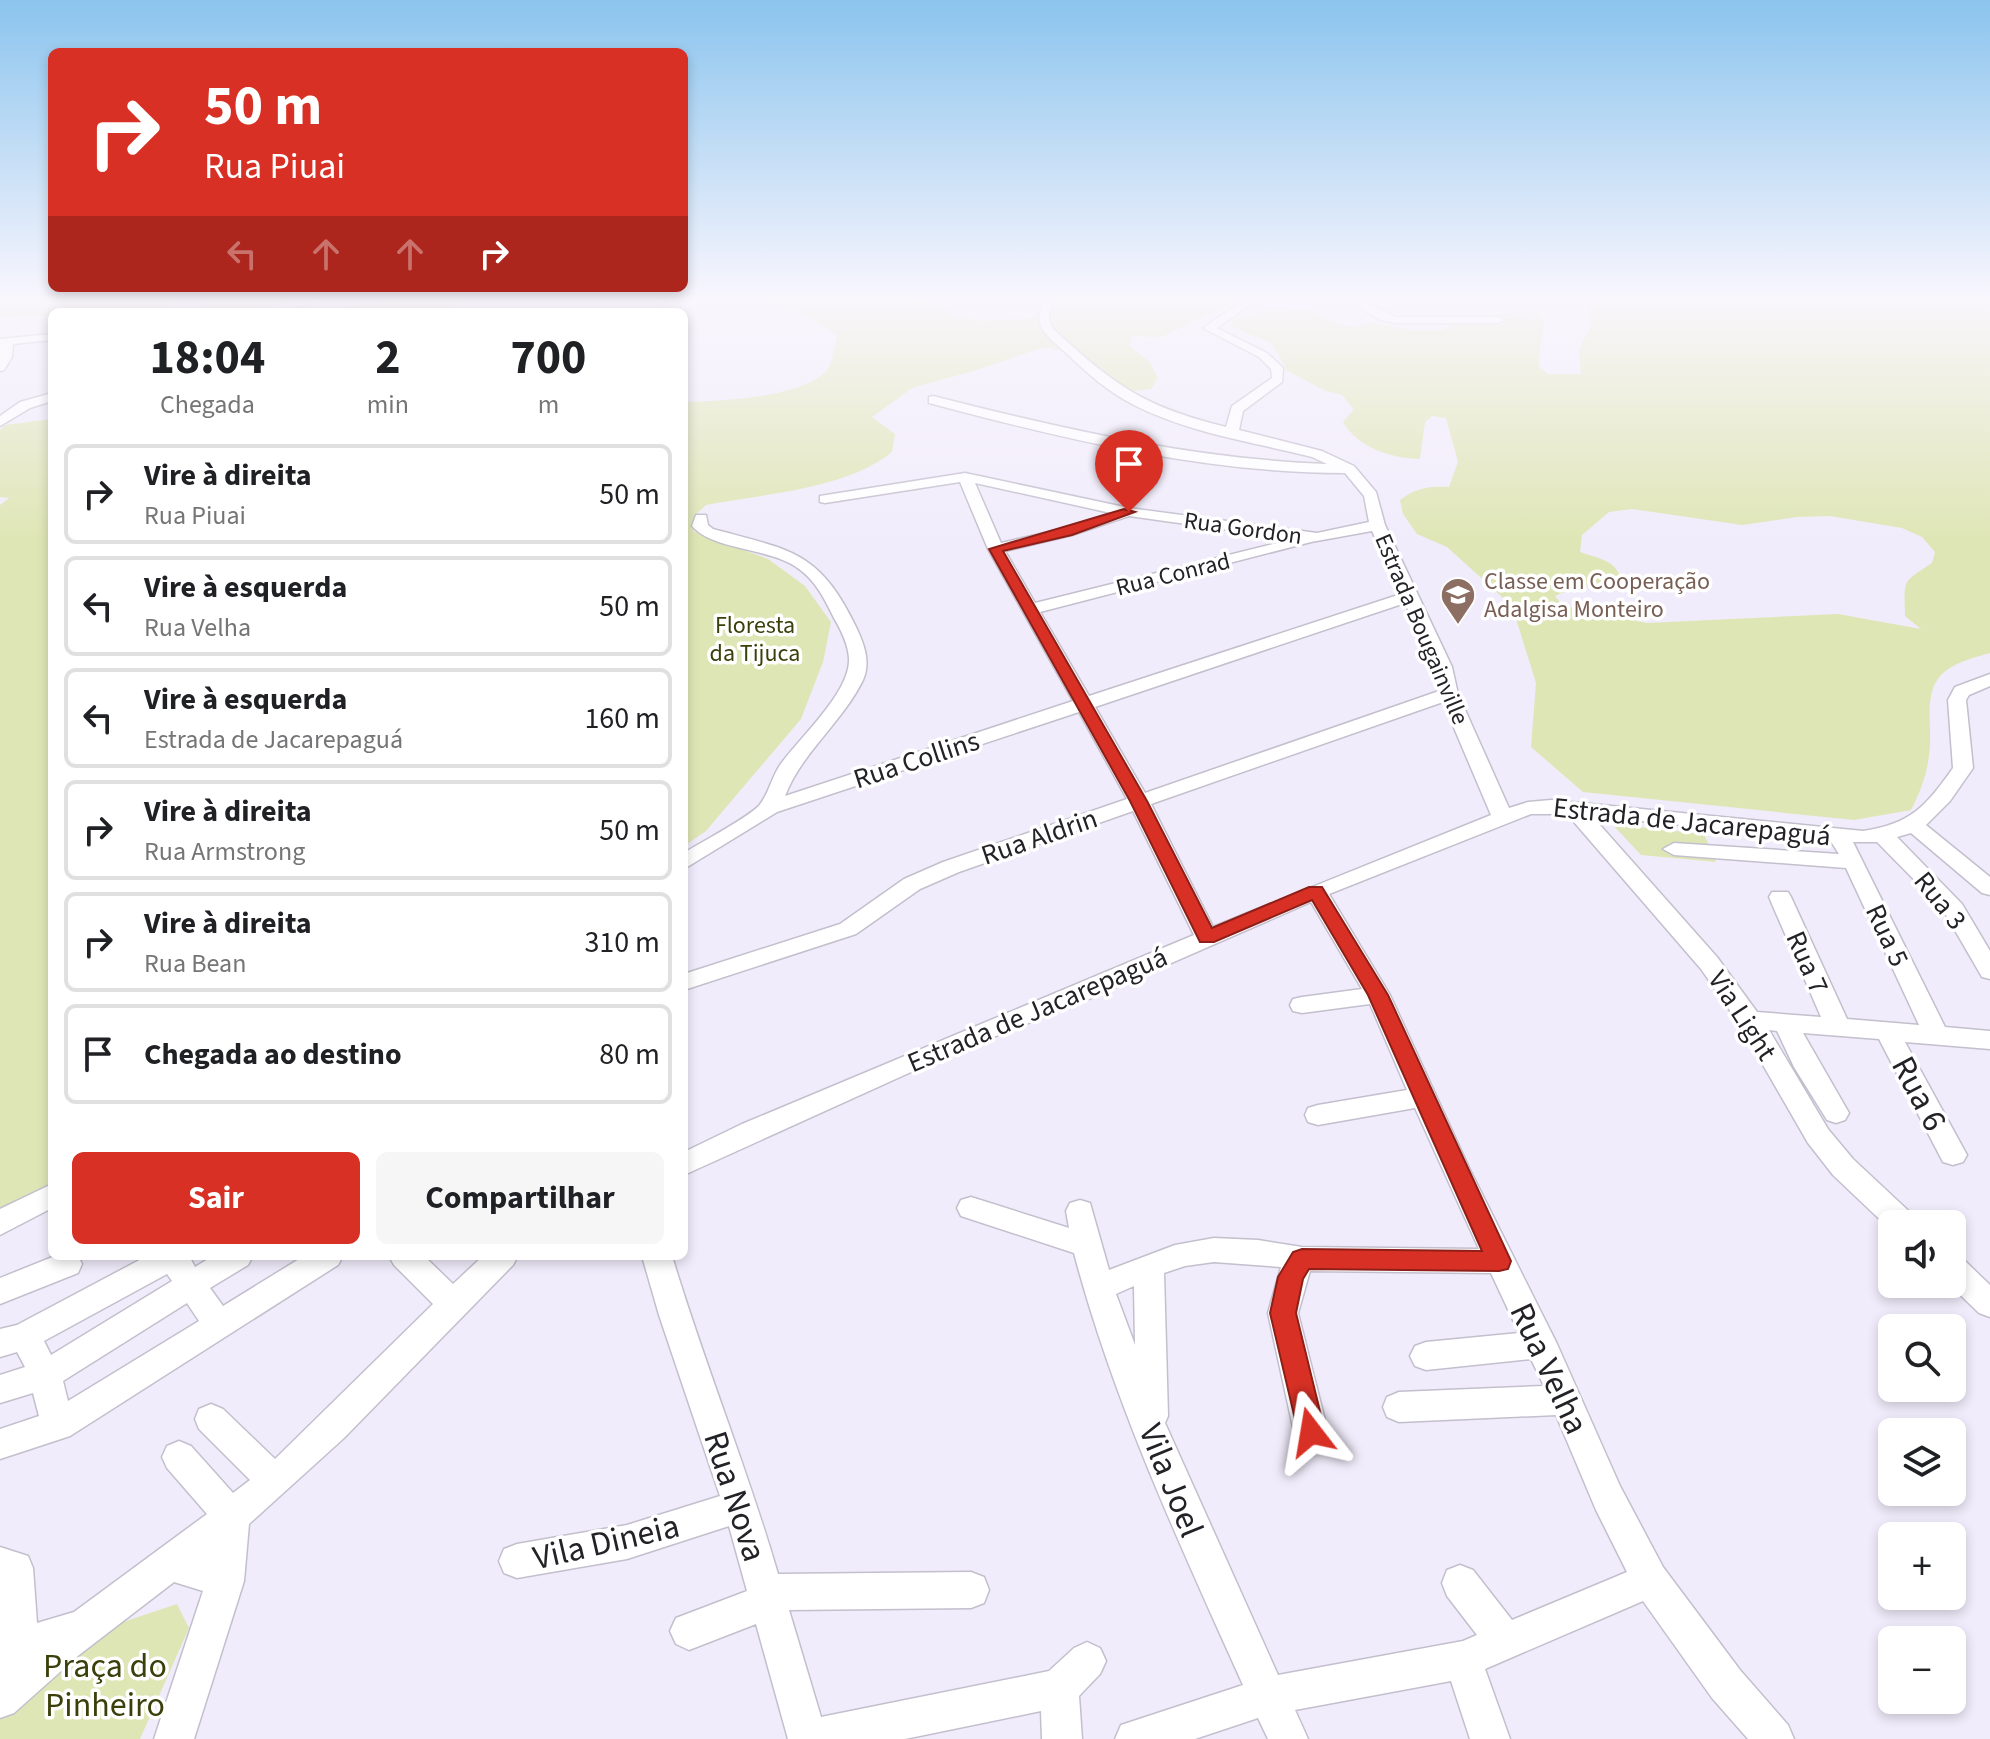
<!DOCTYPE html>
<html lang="pt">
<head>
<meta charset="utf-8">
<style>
  body { margin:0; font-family:"Source Sans 3",sans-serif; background:#f6f6f6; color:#202124; height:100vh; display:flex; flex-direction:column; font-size:30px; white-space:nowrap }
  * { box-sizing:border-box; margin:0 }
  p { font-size:26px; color:#757577 }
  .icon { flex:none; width:44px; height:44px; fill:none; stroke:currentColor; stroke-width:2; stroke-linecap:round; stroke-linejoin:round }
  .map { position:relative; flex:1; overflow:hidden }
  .drawer { position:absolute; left:48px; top:308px; width:640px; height:952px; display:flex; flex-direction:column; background:#fff; border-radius:12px; box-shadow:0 4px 12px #0003 }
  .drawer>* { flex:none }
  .hud { position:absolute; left:48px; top:48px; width:640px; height:244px; border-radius:12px; box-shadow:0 4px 12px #0003; background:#d93025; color:#fff; overflow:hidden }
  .buttons { position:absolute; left:1878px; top:1210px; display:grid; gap:16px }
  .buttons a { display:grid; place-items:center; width:88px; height:88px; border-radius:12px; background:#fff; box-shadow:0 4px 12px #0003; font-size:40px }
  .pin { position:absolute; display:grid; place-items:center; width:68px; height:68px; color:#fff; margin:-82px -34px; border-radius:50% 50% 50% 0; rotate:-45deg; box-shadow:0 0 8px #0007 }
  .pin .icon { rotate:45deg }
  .me { position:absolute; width:88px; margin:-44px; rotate:346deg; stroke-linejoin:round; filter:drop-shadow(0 0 6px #0008) }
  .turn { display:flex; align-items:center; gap:28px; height:168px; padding:0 24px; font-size:36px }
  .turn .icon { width:104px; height:104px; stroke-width:2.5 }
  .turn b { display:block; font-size:56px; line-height:68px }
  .lanes { display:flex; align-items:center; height:76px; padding:0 24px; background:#0003; justify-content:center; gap:40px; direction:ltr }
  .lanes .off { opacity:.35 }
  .eta { display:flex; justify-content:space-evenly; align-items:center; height:136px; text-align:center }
  .eta b { font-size:48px; font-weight:700; line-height:56px }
  .action { display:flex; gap:16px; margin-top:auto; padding:16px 24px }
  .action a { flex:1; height:92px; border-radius:12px; background:#d93025; color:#fff; font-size:32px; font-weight:700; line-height:92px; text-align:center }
  .action a+a { background:#f6f6f6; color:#202124 }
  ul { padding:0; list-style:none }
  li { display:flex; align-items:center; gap:24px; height:100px; margin:0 16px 12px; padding:0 8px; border:4px solid #e0e0e0; border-radius:12px }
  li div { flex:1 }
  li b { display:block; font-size:30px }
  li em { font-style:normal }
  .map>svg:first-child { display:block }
</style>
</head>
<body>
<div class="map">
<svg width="1990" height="1739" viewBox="0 0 1990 1739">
  <rect width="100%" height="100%" fill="#f1ecfb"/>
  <path fill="#dfe6b5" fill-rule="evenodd" d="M0,297h180l2,1c-33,24 -91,14 -130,14v4l-52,2z
    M211,297h108l-73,15 -47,-4z
    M408,297h106l-103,15h-100z
    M696,297h217l23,5 19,13 24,6 53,-3 14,-14 2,-7h198l-84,40 -30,-1 -3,10 21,16 8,16 -7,11 -19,2 -73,-41 -15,-3 -67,23 -65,18 -40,29 23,17 -3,18c-45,37 -129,42 -186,53l-12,11 -1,15 75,28 37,27 26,36 -8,40 -22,57 -95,112 -22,15v-444c36,-1 119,-4 143,-32 6,-8 7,-25 10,-35l-48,-29z
    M1594,297h396v356c-17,5 -44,11 -54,29 -10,17 -5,43 -6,62 -1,24 -8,45 -19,66l-57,10 -271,-28 -52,-45 5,-64 -24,-77 -65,-59 -30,-13 -14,-20 -3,-14c16,-12 29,-14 49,-13l9,-25 -12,-44 -14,-2 -7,6 -5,37c-29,-1 -62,-11 -77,-37l11,-13 -12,-14 -16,-4 -39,-20 -15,-28 -37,-14 -4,-5 5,-6 28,-7 47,-1 26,13 18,4 16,-5 41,8h30l18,-8 35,-8 44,-2 6,7c-1,18 -7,26 -6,47l9,8h33l-2,-25 11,-21 -1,-22zM1632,509l110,16 55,-8 33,-1 72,12 20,9 13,15 -3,11c-30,20 -28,15 -27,53l16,13 -83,-15 -191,9 -84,-17 -8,-10 21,-9 38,-2 7,-4c-2,-20 -24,-23 -41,-29l2,-17 27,-23z
    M52,419v766l-52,25v-705l9,-7 -9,-1v-67l5,-5z
    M1612,824l92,10 12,28 -75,-7z
    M177,1604l12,24 -49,111h-140v-76z"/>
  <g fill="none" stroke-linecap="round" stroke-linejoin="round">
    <defs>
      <path id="minor" d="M320,297h27l-79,15h-25z
        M651,297h11l4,5 -9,2z
        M1045,297h10c-2,5 -6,13 -6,18 -1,13 12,21 21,29 52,48 87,66 156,83l6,-21 40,-28 -1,-9 -12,-12 -56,-29 45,-31h13l-44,31 50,25 16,15 -1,14 -39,29 -4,19 83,21 32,15 22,26 9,33 67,142 6,27 51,114 19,-6 23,-2 312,31c48,-7 63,-25 90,-63l-5,-68 7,-13 35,-13v12l-21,9 -3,5 7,68 -23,33 -24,24 64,52v18l-8,-2 -71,-60 -14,4 65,67 28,47v28l-8,-2 -40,-69 -65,-66h-24l92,185 45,4v18l-85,-7 62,113 -4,7 -10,3 -10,-3 -64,-123 -76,-6 46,80 -4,7 -9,3 -9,-3 -33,-53 -17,-36 -8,-1 59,99 25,30 61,57 5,8h-27v7l-59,-56 -25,-32 -68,-118 -39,-56 -134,-155h-36l-202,80 61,101 81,177 86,172 63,142 43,81 77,103 48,55 6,14h-46l-36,-41 -69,-97 -158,68 25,70h-40l-19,-58 -156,29 13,29h-40l-10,-21 -63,21h-80l6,-14 122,-40c-63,-140 -130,-284 -169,-432l-113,-37 -4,-8 4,-8 10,-3 98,31 -3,-17 4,-8 10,-3 10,3 19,67 66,-25 39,-7 44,2 44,7 177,2 -64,-141 -97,17 -10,-3 -3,-7 3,-7 10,-3 89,-15 -37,-86 -68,9 -9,-2 -3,-6 3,-6 9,-2 60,-8 -51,-87 -222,97 -136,54 -269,122v-23l58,-28 452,-189 -61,-124 -174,61 -39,17 -64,45 -172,56v-16l156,-50 64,-45 39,-17 184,-63 -48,-87 -302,100 -93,57v-16c15,-10 70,-38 77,-50 8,-11 11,-26 19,-38 19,-27 71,-73 69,-107 -1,-14 -8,-28 -15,-40 -9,-18 -18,-37 -35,-49 -29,-22 -85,-18 -107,-43l4,-11h10l2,10 5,4c77,21 106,21 143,98 8,17 15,35 7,53 -21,43 -61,72 -78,116l288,-95 -85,-152 -28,-67 -135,21 -5,-1v-6l145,-23 164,35 188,25 52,-11 -5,-26 -19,-23c-141,0 -281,-34 -416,-70v-6l4,-1c130,33 259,63 394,68l-15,-7c-59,-15 -123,-24 -178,-52 -26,-13 -47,-32 -68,-52 -22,-21 -34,-25 -21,-56zM975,483l136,30 -49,16 -61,14zM1129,516l164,23 -258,64 -30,-52 67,-16zM1372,531l29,63 -312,102 -49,-84 271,-70zM1405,603l29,64 5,24 -294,102 -50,-86zM1443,702l48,113 -278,112 -62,-123zM1592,816l238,24 9,14 -165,-11 -11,6 11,6 172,13 73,157 -72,-6 -56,-122 -3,-5h-16l-3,5 52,120 -64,-5 -40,-55zM1214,1262l67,5 -13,46 26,119 5,11 12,4 12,-4 5,-11 -30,-119 12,-42 181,2 28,60 -93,9 -11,4 -5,10 5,10 11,4 105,-11 13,27 -145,6 -12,5 -4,10 4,10 12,5 157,-7 40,95 31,62 -115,48 -39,-50 -13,-5 -13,5 -5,13 5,13 30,39 -14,6 -185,34 -113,-252 3,-7 -4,-143 21,-7zM1134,1286l1,59 -19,-51z
        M1366,297h13l-10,8 27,12h102l6,3 -6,3h-102l-16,-3 -22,-13v-4z
        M52,334v6l-39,4 -1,13 -8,13 -4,1v-32z
        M52,393v8l-22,7 -30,18v-10l20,-14z
        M52,1184v24l-52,27v-26z
        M55,1256h23l4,8 -4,9 -78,31v-26z
        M147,1256h42l6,11 18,-11h40l-5,9 -38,23 13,18 81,-50h39l-5,9 -268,171 -70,23v-30l39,-13 -6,-23 -33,10v-28l25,-8 -8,-15 -17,5v-28l17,-4zM167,1274l5,7 -121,74 -7,-14zM187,1303l12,18 -131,80 -5,-20z
        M389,1256h35l29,28 30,-28h35l-5,9 -169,173 -95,86 -5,57 -50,158h-40l49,-148 -29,-9 -95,73 -65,58 -14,5v-171l28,9 5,12 4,55 37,-11 118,-87 15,-11 -40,-46 -5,-11 5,-11 12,-5 12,5 42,47 17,-13 -51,-51 -4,-10 4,-10 12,-5 12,5 52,50 158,-155 -39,-39z
        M642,1256h30c32,107 75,211 106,318l193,-2 13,5 5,13 -5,13 -13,5 -182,2 32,107 228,-46 25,-23 13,-6 13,6 6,13 -6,13 -21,22 3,43h-40l-1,-28 -136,28h-117l-32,-115 -67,26 -13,-6 -6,-13 6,-13 71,-27 -18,-65 -102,33 -110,19 -13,-5 -5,-12 5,-12 13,-5 110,-19 93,-29 -61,-181z
        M1952,1256l11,3 27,26v32l-11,-4 -30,-29h3z"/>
    </defs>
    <use href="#minor" stroke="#c3bfcd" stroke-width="3"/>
    <use href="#minor" fill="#fff" fill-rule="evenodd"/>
  </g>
  <linearGradient id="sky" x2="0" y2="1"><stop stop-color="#8bc4ee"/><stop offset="0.55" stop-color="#f9f6fd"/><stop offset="1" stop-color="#f9f6fd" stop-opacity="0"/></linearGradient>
  <rect width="1990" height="541" fill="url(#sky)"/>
  <path fill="#d93025" stroke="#8d1f18" stroke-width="2" d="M1124,509l11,3 -63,23 -69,16 144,250 65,127 97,-41h13l66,108 123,266 -3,8 -9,2 -190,-2 -6,10 -7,34 29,119 -4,9 -10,3 -9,-3 -4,-9 -28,-119 8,-36 15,-25 9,-3 180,2 -114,-256 -56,-95 -98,42h-14l-70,-141 -141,-252z"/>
  <defs>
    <symbol id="school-pin" viewBox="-11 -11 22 30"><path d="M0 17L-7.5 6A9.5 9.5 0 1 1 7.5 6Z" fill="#8d6e63" stroke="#fff"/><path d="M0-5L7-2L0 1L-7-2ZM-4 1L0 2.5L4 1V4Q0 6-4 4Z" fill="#fff"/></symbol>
  </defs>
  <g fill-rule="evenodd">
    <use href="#school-pin" x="1438" y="575" width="40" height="54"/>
  </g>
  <g text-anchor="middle" stroke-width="7" stroke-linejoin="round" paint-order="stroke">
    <g font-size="24" fill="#242227" stroke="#fff">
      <text transform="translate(1243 528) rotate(8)" y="8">Rua Gordon</text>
      <text transform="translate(1173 574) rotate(-14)" y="8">Rua Conrad</text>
      <text transform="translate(1422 629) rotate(67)" y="8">Estrada Bougainville</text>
    </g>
    <g font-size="24" fill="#785e54" stroke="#fff" text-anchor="start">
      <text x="1484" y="589">Classe em Cooperação<tspan x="1484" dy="28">Adalgisa Monteiro</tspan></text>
    </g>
    <g font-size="24" fill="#3b3f0a" stroke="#fff">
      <text x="755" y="633">Floresta<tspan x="755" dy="28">da Tijuca</tspan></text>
    </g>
    <g font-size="28" fill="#242227" stroke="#fff">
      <text transform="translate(916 759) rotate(-18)" y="10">Rua Collins</text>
      <text transform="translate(1692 821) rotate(6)" y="10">Estrada de Jacarepaguá</text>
      <text transform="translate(1039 836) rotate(-19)" y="10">Rua Aldrin</text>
      <text transform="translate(1941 900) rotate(51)" y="10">Rua 3</text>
      <text transform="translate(1888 935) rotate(65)" y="10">Rua 5</text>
      <text transform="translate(1808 962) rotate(66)" y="10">Rua 7</text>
      <text transform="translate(1037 1009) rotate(-23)" y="10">Estrada de Jacarepaguá</text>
      <text transform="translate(1743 1015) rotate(57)" y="10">Via Light</text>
    </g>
    <g font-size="34" fill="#242227" stroke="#fff">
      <text transform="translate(1920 1093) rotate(62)" y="12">Rua 6</text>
      <text transform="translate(1550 1368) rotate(65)" y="12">Rua Velha</text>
      <text transform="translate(1172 1480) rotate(68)" y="12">Vila Joel</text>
      <text transform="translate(736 1496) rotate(72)" y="12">Rua Nova</text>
      <text transform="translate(606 1541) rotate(-13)" y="12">Vila Dineia</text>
    </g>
    <g font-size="34" fill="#3b3f0a" stroke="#fff">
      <text x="105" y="1677">Praça do<tspan x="105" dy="39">Pinheiro</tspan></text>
    </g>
  </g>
</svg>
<div class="buttons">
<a><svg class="icon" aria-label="sound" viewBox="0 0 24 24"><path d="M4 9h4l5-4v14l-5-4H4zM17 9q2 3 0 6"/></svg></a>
<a><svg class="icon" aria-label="search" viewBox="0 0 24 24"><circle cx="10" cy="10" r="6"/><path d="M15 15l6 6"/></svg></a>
<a><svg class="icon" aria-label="layers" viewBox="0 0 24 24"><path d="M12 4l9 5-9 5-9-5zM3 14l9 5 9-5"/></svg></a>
<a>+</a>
<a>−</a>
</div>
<div class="pin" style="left:1129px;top:512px;background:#d93025"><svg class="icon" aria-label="arrive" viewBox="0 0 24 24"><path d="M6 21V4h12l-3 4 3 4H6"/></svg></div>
<svg class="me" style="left:1311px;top:1432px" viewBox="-20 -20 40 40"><path d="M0-17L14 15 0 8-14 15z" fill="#d93025" stroke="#fff" stroke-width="4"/></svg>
<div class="hud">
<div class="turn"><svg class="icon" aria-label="right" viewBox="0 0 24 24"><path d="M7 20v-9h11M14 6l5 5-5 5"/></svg><div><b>50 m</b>Rua Piuai</div></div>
<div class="lanes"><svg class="icon off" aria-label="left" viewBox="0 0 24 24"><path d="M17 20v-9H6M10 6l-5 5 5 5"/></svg><svg class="icon off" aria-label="ahead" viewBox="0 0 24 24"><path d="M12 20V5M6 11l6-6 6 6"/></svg><svg class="icon off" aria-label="ahead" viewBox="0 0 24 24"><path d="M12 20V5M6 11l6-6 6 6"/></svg><svg class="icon" aria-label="right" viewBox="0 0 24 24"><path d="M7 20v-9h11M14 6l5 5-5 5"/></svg></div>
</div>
<section class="drawer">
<div class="eta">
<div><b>18:04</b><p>Chegada</p></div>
<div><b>2</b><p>min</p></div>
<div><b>700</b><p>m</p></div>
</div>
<ul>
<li><svg class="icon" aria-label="right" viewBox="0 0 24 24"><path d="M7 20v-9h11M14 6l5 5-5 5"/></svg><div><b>Vire à direita</b><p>Rua Piuai</p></div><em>50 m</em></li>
<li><svg class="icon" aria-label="left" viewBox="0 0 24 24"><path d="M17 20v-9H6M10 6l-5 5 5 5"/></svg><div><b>Vire à esquerda</b><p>Rua Velha</p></div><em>50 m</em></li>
<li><svg class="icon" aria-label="left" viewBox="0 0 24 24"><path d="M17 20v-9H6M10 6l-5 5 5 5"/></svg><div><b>Vire à esquerda</b><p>Estrada de Jacarepaguá</p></div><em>160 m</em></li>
<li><svg class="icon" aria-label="right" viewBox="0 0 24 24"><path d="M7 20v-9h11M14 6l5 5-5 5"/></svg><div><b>Vire à direita</b><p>Rua Armstrong</p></div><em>50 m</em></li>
<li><svg class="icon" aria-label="right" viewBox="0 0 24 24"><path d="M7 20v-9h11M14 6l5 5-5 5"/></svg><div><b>Vire à direita</b><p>Rua Bean</p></div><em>310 m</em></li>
<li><svg class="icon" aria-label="arrive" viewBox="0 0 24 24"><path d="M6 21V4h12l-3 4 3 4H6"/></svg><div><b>Chegada ao destino</b></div><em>80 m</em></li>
</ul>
<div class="action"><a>Sair</a><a>Compartilhar</a></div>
</section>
</div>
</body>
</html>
